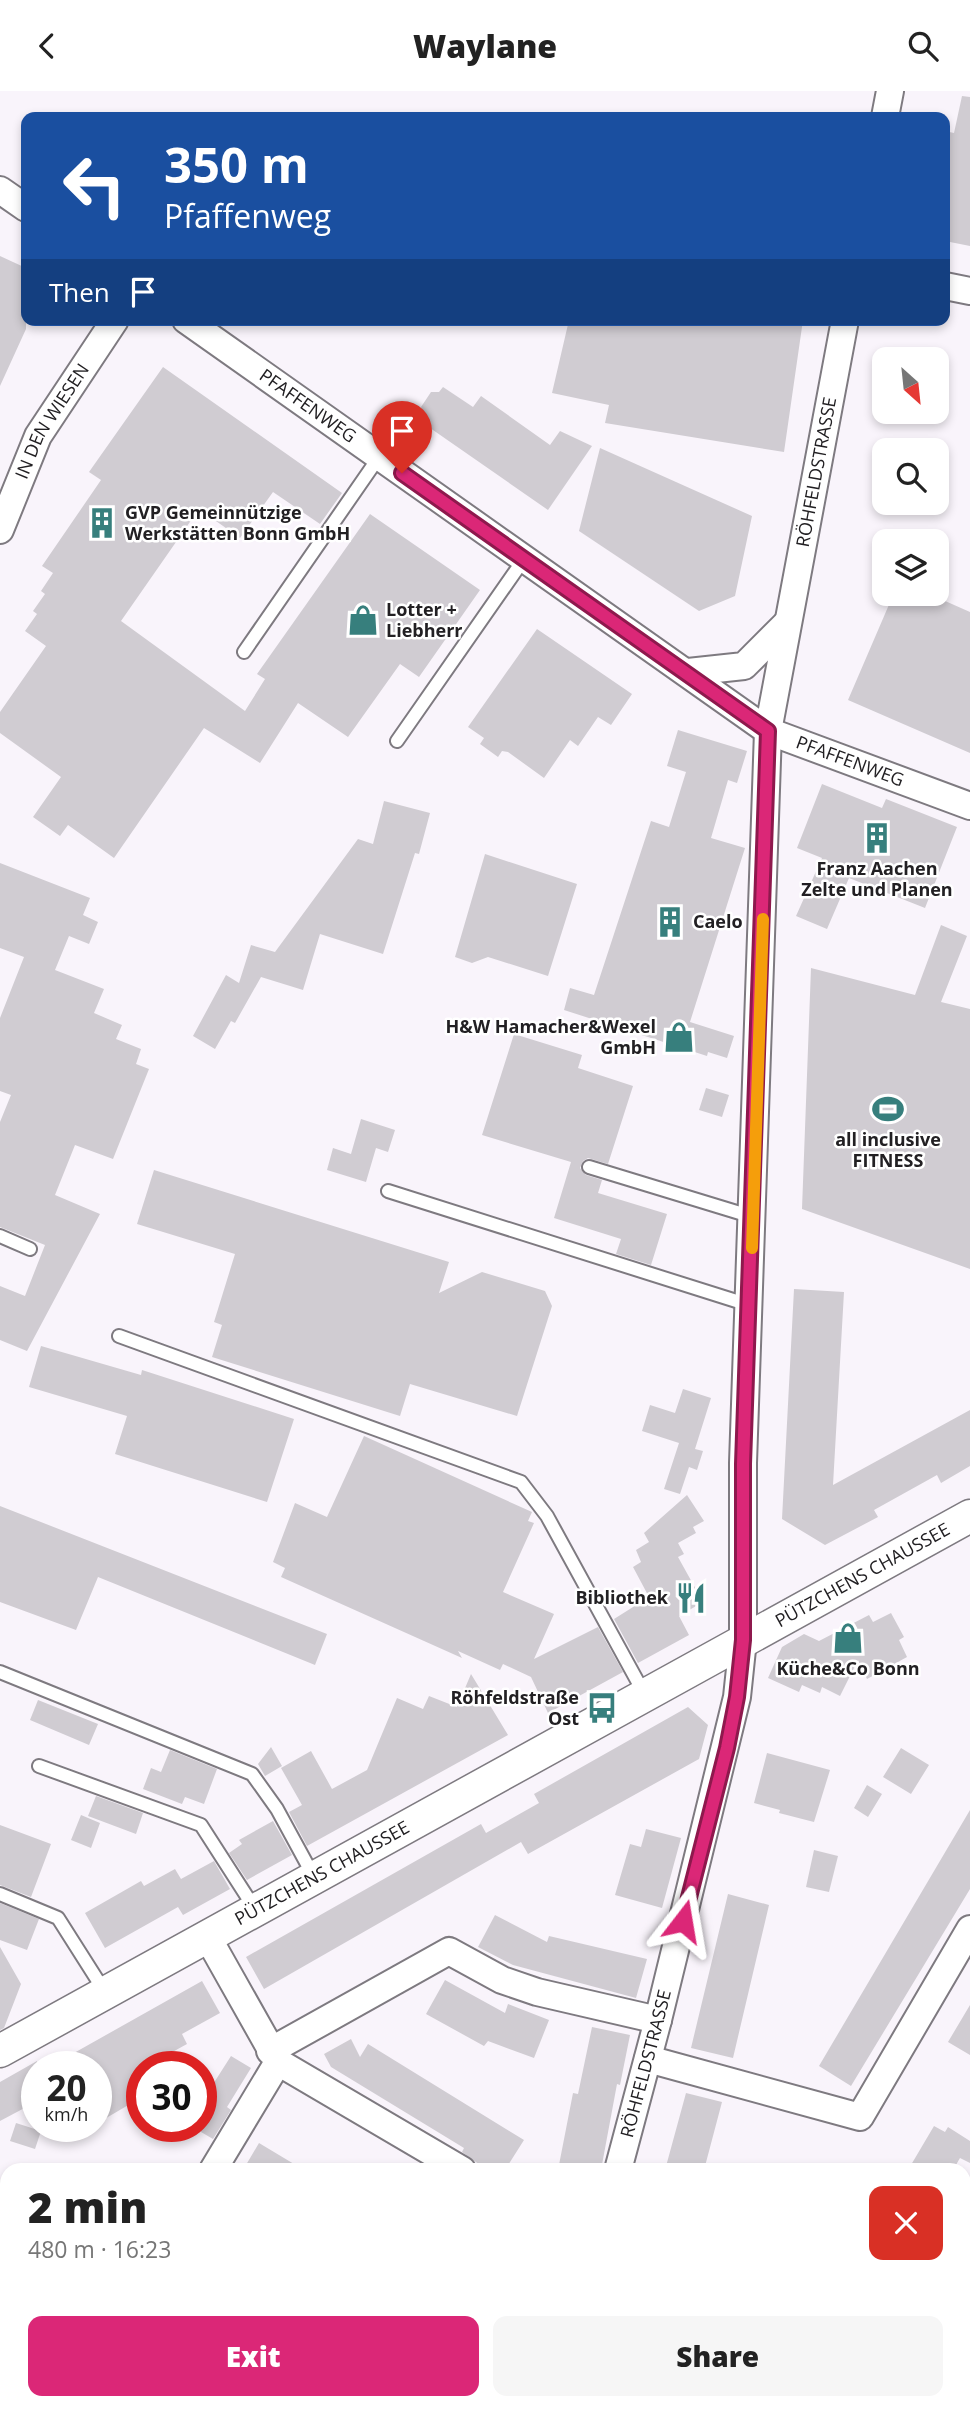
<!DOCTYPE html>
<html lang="en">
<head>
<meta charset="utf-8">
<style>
  body { margin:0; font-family:"Open Sans",sans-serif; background:#f6f6f6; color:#222; height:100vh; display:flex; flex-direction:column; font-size:26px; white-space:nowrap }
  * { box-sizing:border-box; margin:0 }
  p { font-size:23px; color:#767676 }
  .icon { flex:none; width:38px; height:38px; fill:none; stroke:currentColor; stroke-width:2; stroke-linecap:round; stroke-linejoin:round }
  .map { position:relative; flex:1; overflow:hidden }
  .panel { position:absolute; left:0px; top:2072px; width:971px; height:247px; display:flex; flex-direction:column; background:#fff; border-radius:21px 21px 0 0; box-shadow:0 4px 10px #0003 }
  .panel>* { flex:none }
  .hud { position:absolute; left:21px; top:21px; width:929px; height:214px; border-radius:14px; box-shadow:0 4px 10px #0003; background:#1a4fa0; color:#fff; overflow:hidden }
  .needle { width:46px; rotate:153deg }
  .tools { position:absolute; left:872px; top:256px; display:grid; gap:14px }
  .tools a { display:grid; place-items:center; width:77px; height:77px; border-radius:14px; background:#fff; box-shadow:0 4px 10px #0003; font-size:35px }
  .speed { position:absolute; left:21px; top:1960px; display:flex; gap:14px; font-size:35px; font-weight:700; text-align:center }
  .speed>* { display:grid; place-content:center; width:91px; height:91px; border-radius:50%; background:#fff; box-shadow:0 4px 10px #0003; line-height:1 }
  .speed small { font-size:18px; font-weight:400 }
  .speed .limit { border:10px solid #d22; background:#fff; color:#111 }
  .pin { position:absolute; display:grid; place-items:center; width:60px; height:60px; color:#fff; margin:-72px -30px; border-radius:50% 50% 50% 0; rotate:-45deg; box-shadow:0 0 7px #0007 }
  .pin .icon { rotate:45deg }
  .me { position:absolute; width:77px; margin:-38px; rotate:14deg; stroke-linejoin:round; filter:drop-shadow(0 0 5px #0008) }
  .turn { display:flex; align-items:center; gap:24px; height:147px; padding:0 28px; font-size:32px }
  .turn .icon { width:91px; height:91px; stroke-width:2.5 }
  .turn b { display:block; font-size:49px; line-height:60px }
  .then { display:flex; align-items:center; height:66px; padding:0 28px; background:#0003; gap:14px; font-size:26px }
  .round { display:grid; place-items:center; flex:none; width:74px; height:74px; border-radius:14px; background:#f6f6f6 }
  .headline { display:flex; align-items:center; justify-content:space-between; height:119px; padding:0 28px }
  h1 { font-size:42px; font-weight:800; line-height:52px }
  .button { display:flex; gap:14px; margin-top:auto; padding:14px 28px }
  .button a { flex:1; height:80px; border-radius:14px; background:#db2777; color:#fff; font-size:28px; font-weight:800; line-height:80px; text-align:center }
  .button a+a { background:#f6f6f6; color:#222 }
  header { display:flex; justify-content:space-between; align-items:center; height:91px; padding:0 28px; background:#fff; font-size:32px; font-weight:800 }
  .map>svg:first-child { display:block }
</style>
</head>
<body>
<header><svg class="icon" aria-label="back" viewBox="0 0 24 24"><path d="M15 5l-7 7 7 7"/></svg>Waylane<svg class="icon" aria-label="search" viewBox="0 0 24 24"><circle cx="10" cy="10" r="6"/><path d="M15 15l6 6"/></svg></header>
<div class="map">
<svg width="970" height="2318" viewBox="0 0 970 2318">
  <defs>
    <pattern id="forest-firs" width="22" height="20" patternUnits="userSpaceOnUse" patternTransform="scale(1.75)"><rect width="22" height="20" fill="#ccb7d9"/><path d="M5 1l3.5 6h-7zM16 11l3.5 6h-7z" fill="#af9dba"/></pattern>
  </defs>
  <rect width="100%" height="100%" fill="#f9f4fb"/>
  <path fill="url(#forest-firs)" d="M0,2249l7,8v55h44l5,6h-56z"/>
  <path fill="#d0ccd2" d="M962,5l8,1v149l-25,-5v-110l9,2z
    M0,165l26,12v61l-26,57z
    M569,229h234l-19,132 -179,-29 4,-18 -57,-12z
    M163,276l179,126 -22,31 -47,-32 -33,46 -41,-29 -78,112 124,90 20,-32 -8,-5 113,-160 110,76 -61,87 -19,-13 -52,73 -50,-34 -38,60 -56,-35 -90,130 -46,-33 -8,11 -27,-19 28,-40 -61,-44v-21l46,-66 -21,-15 12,-17 -4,-3 12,-17 -4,-3 12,-18 -11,-7 59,-86 -12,-8z
    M443,296l30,20 8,-11 69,49 10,-14 32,15 -44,64 -128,-89 4,-6 -3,-8 10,-15h8z
    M600,357l152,68 -17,80 -36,15 -120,-80z
    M894,502h33l43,19v141l-122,-53z
    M537,538l95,65 -21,31 -13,-8 -20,29 -8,-6 -26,38 -36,-26 -6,-1 -4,6 -18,-13 4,-6 -16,-11z
    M678,639l69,21 -10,32 -9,-3 -17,58 34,10 -55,174 44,14 -7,22 -19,-6 -1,4 -143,-46 6,-22 24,7 57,-174 18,6 17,-55 -19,-6z
    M822,693l60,24 4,-9 71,28 -32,81 -76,-30 -22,51 -31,-13 26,-58 -25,-10z
    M384,710l46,12 -11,41 -4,-1 -32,101 -63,-20 -17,56 -42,-13 -26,46 -4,-2 -16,28 -22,-13 33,-61 13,8 12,-38 24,7 83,-113 15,5z
    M485,763l92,30 -29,92 -60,-19 -16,6 -17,-6z
    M0,772l90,35 -7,17 15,7 -9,22 -20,-8 -14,34 49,19 -10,24 28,12 -6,14 25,10 -5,15 13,5 -36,90 -38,-14 -20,50 45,19 -73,137 -27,-11v-54l25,10 20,-51 -45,-18v-105l11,-27 -11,-4v-73l24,-61 -24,-9z
    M941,834l26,11 -26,66 29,7v260l-168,-60 9,-241 104,27z
    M514,943l68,21 -4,13 55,18 -25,78 -20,-6 -5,3 -3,7 6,7 16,5 -4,13 69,21 -16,51 -35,-11 5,-15 -67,-21 17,-56 -89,-27z
    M706,997l23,7 -7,22 -23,-7z
    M361,1028l34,11 -7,22 -12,-4 -10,34 -39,-12 6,-22 18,6z
    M154,1079l295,92 -10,31 43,-21 63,19 7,15 -35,110 -107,-32 -10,32 -188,-59 10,-32 -8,-3 21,-68 -98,-30z
    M794,1198l50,3 -11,193 137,-75v56l-29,17 -4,-8 -63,35 4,7 -53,28 -43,-26z
    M41,1255l100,29 1,-5 152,49 -27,83 -152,-48 12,-38 -98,-29z
    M683,1298l28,9 -16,51 8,2 -6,19 -8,-3 -9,27 -16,-5 15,-46 -37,-12 8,-26 25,8z
    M364,1345l168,76 -4,9 6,2 -31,69 51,22 -20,45 64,-32 25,45 -75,41 -17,-36 -28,-13 -3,6 -42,-19 4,7 -181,-81 4,-9 -12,-6 22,-59 32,14z
    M687,1404l17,26 -11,6 3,6 -18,10 6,11 -6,3 25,45 -24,14 10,19 -51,28 -24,-44 35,-22 -16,-30 8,-5 -5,-12 13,-8 -5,-9z
    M0,1415l327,128 -12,31 -217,-88 -22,53 -76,-28z
    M891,1522l13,24 -5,3 8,17 -40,22 -9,-19 -18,36 -18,-9 -2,6 -18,-8 -3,7 -31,-14 14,-31 22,-13 15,7 50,-26 4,7z
    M471,1583l37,61 -201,111 -18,-34 13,-7 -21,-37 30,-17 21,38 35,-19 30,-72 26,11 6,-13 28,11z
    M38,1609l60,24 -9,21 -59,-25z
    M688,1616l20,18 -9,34 -171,95 -7,-12 -257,147 -18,-32 235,-133 5,9 53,-30 -5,-9z
    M271,1656l11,19 -17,10 -7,-12z
    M901,1657l28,17 -18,29 -28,-17z
    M170,1659l47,19 -13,35 -19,-7 -3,7 -39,-15 8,-21 10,4z
    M767,1662l63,17 -16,52 -35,-9 1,-3 -26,-7z
    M867,1694l15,9 -14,23 -14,-9z
    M96,1705l47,17 -7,21 -48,-18z
    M970,1719v79l-119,197 -32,-20z
    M81,1724l19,8 -9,25 -20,-8z
    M273,1730l19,34 -45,25 -18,-27 13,-9 -3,-4z
    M0,1734l51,19 -20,53 -31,-12z
    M646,1738l35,9 -19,70 -47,-13 15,-51 11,3z
    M814,1759l24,6 -9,36 -23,-5z
    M214,1770l16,28 -47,26 -5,-8 -73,41 -20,-35 56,-32 3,5 31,-17 6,10z
    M728,1803l41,11 -36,153 -42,-10z
    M0,1812l39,16 -12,31 -27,-10z
    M495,1824l52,27 2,-6 98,23 -11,39 -123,-33 -35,-18z
    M0,1856l21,37 -17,44 -4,2z
    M445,1889l60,33 3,-9 41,16 -15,38 -46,-17 -4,5 -58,-32z
    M202,1890l18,32 -38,21 5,10 -20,11 6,12h-31v30l-46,27v-57h-15l-7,-14z
    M970,1914v50l-22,-13z
    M592,1936l38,8 -10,50 -3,-1 -16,86h-43l15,-77 5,1z
    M351,1948l9,18 8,-13 156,96 -19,30h-18l-25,-18 2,-4 -133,-81 -7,-13z
    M231,1965l20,12 -24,39 4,3 -18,29 -12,-7v-29z
    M37,1970v32l-9,4 4,7 -32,17v-39z
    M686,2002l36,9 -18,68h-39z
    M16,2032l25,8 -6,18 -25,-8z
    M934,2035l11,6 3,-5 22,14v22l-10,-5 -7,12h-45z
    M259,2052l45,27h-61z"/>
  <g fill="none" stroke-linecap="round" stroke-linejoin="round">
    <defs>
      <path id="service" d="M244,561l135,-195
        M397,650l127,-182
        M589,1076l164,50
        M388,1100l361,114
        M0,1145l30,13
        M119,1245l402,146 26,34 98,179
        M0,1581l252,102 25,35 37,68
        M39,1675l162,59 54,84
        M0,1803l58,24 47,74"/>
      <g id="minor">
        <path d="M885,26l5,-26"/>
        <path d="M0,99l26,18"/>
        <path d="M945,195l25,5"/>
        <path id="s1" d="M186,229l582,411 202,75"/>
        <path id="s2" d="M0,439l38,-94 77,-116"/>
        <path d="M688,581l56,-6 42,-42"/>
        <path d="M207,1845l71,126 184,108"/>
        <path d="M270,1960l179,-100 53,29 35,12 121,28"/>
        <path d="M648,1968l212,58 110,-188"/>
        <path d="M213,2079l65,-108"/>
        <path id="s3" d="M618,2079l40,-150 79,-323 6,-57v-177l25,-732 77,-411"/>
        <path d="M844,2312l10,6"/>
        <path d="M507,2318l4,-6"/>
      </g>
      <g id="tertiary">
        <path id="s4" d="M0,1960l970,-535"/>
      </g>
      <path id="secondary" d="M966,2318l4,-7"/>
    </defs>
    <use href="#service" stroke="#7e7a80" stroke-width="16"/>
    <use href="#minor" stroke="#7e7a80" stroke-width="30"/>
    <use href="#tertiary" stroke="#7e7a80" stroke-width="35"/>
    <use href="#secondary" stroke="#7e7a80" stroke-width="40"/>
    <path stroke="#b8b4b9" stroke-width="4.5" stroke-dasharray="3.5 3.5" stroke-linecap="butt" d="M0,2235l7,9
      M63,2312l5,6
      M69,2318l4,-6"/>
    <use href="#service" stroke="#fff" stroke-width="12"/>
    <use href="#minor" stroke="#fff" stroke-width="26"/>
    <use href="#tertiary" stroke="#fff" stroke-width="32"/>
    <use href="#secondary" stroke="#fff" stroke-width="37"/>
  </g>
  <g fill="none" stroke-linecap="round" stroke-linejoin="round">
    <defs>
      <path id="route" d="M402,382l366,258 -25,733v176l-6,57 -10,51 -44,173"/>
    </defs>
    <use href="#route" stroke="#8e194d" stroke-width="18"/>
    <use href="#route" stroke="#db2777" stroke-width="12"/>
    <path stroke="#f59e0b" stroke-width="12" d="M752,1157l11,-329"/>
  </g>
  <defs>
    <symbol id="building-bare" viewBox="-9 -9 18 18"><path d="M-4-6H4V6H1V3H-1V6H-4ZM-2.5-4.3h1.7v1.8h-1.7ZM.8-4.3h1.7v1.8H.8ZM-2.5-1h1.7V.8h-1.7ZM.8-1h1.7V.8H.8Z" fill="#377f7d" stroke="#fff" stroke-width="2.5" paint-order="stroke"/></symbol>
    <symbol id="shop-bare" viewBox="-9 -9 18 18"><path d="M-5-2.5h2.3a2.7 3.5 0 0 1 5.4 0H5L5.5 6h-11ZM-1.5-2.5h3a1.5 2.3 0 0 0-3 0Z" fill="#377f7d" stroke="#fff" stroke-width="2.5" paint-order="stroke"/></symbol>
    <symbol id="stadium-bare" viewBox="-9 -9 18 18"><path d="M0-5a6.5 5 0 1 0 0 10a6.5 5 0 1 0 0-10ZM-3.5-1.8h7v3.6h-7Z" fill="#377f7d" stroke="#fff" stroke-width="2.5" paint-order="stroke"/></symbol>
    <symbol id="restaurant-bare" viewBox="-9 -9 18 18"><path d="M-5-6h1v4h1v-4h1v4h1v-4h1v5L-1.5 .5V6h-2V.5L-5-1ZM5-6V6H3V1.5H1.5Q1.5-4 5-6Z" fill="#377f7d" stroke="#fff" stroke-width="2.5" paint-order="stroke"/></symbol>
    <symbol id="bus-bare" viewBox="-9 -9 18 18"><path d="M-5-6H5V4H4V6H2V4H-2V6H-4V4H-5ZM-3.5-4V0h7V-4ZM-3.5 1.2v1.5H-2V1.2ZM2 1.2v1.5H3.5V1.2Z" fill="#377f7d" stroke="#fff" stroke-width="2.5" paint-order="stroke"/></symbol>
  </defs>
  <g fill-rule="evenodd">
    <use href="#building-bare" x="80" y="410" width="44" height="44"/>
    <use href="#shop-bare" x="341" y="507" width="44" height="44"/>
    <use href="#building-bare" x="855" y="725" width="44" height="44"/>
    <use href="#building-bare" x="648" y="809" width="44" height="44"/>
    <use href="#shop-bare" x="657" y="924" width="44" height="44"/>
    <use href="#stadium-bare" x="866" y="996" width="44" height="44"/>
    <use href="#restaurant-bare" x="669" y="1485" width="44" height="44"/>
    <use href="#shop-bare" x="826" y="1525" width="44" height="44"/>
    <use href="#bus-bare" x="580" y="1595" width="44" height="44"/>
  </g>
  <g text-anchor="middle" stroke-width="5" stroke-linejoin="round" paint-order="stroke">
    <g font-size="18" fill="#222023" stroke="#fff">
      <text dy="6" stroke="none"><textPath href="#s1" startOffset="149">PFAFFENWEG</textPath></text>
      <text dy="6" stroke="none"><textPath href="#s2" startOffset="121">IN DEN WIESEN</textPath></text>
      <text dy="6" stroke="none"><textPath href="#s3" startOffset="1718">RÖHFELDSTRASSE</textPath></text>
      <text dy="6" stroke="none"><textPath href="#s1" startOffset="800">PFAFFENWEG</textPath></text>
      <text dy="6" stroke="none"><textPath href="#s4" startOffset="985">PÜTZCHENS CHAUSSEE</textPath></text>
      <text dy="6" stroke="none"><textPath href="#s4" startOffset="368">PÜTZCHENS CHAUSSEE</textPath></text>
      <text dy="6" stroke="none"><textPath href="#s3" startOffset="110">RÖHFELDSTRASSE</textPath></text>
    </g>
    <g font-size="18" font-weight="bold" fill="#222023" stroke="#fff" text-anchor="start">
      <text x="125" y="428">GVP Gemeinnützige<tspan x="125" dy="21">Werkstätten Bonn GmbH</tspan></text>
      <text x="386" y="525">Lotter +<tspan x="386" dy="21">Liebherr</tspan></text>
      <text x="877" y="784" text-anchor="middle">Franz Aachen<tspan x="877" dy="21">Zelte und Planen</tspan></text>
      <text x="693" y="837">Caelo</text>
      <text x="656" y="942" text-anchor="end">H&amp;W Hamacher&amp;Wexel<tspan x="656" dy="21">GmbH</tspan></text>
      <text x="888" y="1055" text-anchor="middle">all inclusive<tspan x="888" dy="21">FITNESS</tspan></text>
      <text x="668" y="1513" text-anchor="end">Bibliothek</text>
      <text x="848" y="1584" text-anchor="middle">Küche&amp;Co Bonn</text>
      <text x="579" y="1613" text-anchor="end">Röhfeldstraße<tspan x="579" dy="21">Ost</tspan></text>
    </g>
  </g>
</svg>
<div class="tools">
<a><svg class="needle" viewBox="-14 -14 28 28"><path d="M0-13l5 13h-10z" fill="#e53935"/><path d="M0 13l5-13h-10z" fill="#767676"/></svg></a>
<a><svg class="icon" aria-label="search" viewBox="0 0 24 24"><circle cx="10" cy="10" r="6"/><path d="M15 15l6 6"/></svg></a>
<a><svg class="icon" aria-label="layers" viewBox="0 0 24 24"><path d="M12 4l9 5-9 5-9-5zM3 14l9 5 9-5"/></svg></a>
</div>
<div class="speed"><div>20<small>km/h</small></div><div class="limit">30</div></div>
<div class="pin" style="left:402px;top:382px;background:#d93025"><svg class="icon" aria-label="arrive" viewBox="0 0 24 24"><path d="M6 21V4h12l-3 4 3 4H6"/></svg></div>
<svg class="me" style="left:683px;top:1830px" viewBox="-20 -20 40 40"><path d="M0-17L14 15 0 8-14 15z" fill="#db2777" stroke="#fff" stroke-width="4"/></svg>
<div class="hud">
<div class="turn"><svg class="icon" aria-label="left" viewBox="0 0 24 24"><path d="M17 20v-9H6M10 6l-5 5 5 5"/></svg><div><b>350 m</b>Pfaffenweg</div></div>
<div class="then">Then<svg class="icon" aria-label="arrive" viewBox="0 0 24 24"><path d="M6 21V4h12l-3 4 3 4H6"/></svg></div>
</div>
<section class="panel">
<div class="headline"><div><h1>2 min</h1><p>480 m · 16:23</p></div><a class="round" style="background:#d93025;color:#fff"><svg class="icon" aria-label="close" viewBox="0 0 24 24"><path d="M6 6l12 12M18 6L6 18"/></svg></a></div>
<div class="button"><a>Exit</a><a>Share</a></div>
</section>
</div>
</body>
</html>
